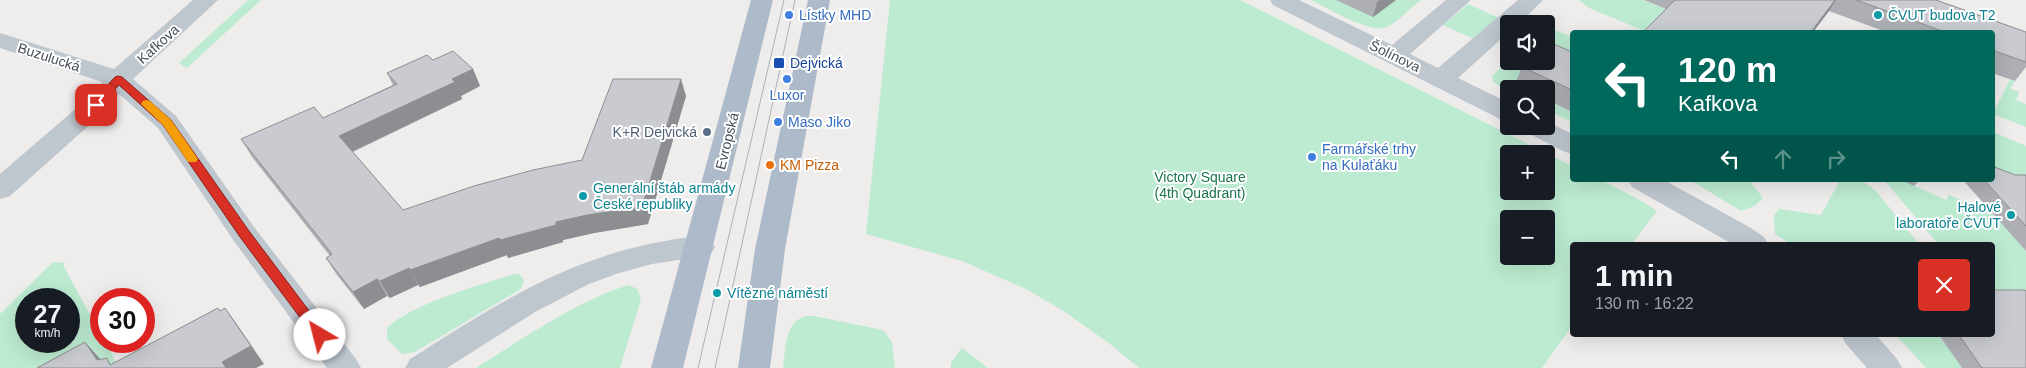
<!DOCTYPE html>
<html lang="en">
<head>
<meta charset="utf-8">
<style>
  body { margin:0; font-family:Arial,sans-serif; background:#242831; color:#f1f3f6; height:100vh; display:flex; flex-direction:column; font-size:19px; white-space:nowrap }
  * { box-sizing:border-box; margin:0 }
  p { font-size:16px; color:#9ea1a6 }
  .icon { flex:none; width:28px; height:28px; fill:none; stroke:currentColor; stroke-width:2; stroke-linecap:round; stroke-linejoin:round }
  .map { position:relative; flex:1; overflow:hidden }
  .sheet { position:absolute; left:1570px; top:242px; width:425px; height:95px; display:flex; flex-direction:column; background:#171b24; border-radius:5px; box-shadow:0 5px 20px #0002 }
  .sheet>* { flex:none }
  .top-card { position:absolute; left:1570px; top:30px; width:425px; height:152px; border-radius:5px; box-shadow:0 5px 20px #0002; background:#00695c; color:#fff; overflow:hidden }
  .fabs { position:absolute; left:1500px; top:15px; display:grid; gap:10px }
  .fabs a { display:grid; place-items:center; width:55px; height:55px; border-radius:5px; background:#171b24; box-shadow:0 5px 20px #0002; font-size:25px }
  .speed { position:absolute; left:15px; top:288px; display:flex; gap:10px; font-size:25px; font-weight:700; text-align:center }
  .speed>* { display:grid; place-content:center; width:65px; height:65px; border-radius:50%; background:#171b24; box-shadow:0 5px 20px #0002; line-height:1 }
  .speed small { font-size:12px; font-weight:400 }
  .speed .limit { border:8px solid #d22; background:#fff; color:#111 }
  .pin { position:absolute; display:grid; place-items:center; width:42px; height:42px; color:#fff; margin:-21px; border-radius:10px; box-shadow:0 2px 8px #0006 }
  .me { position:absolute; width:55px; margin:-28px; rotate:323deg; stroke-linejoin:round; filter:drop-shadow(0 0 4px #0008) }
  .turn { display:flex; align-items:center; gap:18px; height:105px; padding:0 25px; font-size:22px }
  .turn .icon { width:65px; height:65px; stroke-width:2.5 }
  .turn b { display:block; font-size:35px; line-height:42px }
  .lanes { display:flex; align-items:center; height:48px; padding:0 25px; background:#0003; justify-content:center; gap:25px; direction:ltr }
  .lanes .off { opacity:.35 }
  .round { display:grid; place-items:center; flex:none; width:52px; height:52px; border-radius:5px; background:#242831 }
  .head { display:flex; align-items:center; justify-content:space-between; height:85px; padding:0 25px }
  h1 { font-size:30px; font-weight:600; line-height:38px }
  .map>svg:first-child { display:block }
</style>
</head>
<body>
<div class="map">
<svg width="2026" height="368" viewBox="0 0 2026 368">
  <rect width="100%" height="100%" fill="#efecec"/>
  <path fill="#bcebd1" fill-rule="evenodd" d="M248,0h13l-74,68 -8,-5z
    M890,0h350l332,166v14h29l37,19 19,12 -26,34h-59v81l-30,42h-403l-29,-24 -48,-34 -36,-21 -64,-28 -96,-27zM1509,154h37v37h-37zM1509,219h37v37h-37z
    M1311,0h110c-11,8 -22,21 -34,27 -16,8 -61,-20 -76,-27z
    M1579,0h64l79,32h-75l-58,-24z
    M1468,4l33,15 -25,21 -33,-15z
    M1546,30l11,1 15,6v36l-26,-12z
    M1509,60l31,1 -24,23 8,5h-15v3l-16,-10 -1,-6z
    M2010,79l5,2 -5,8 9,3 -3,8 10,4v23l-33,-13z
    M1546,99l26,13v10l-26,-12z
    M1993,132l33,14v41l-34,-7z
    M1690,180h59l14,18 -8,8 -14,5z
    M1840,180h21l14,10 45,55h-128l-17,-11 -1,-18 5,-7 42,6z
    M1884,180h17l45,20 3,-5 48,21 29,35v67l-33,-15 -1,-58h-53z
    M53,262l12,1 -2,2 38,70v6h4l14,27h-119v-54zM26,299h43v42h-43z
    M514,274h5l5,6 -3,9 -106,63 -13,2 -15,-15v-11c25,-24 93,-43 127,-54z
    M629,285l8,4 4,10 -21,69h-144c43,-27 104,-69 153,-83z
    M806,316h8l69,14 9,12 3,26h-112c3,-19 1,-46 23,-52z
    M1896,335h44l4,5h-2l2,3h2l19,25h-39z
    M962,348l26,20h-37v-5z"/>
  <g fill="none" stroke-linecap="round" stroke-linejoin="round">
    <path fill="#bec6ce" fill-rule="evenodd" d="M193,0h25l-85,79 43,37 78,111 102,132 5,9h-34l-93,-127 -76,-113 -39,-34 -14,17 -95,85 -10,3v-25l87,-75 15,-17 -102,-34v-15l114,36z
      M1270,0h29l93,45 54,-45h25l-61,54 28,14 80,-68h25l-24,24h-10v8l-51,46 51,25v18l-9,-2 -227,-114z
      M1546,121l26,13v20l-9,-3 -37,-19 -4,-6h24z
      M1628,180h36l87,48 13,9 5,8h-35l-102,-58z
      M700,236l10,3 5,8 -5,8 -58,9 -36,10 -27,10 -54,28 -88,56h-42l5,-9c96,-61 173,-111 290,-123z
      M1841,335h35l21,24 5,9h-35l-21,-24z"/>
    <path fill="#adbaca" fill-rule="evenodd" d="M751,0h22l-90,368h-32z
      M808,0h22l-45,249 -15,119h-32l17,-119z"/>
    <path stroke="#afb1b6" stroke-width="1" d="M698,368l86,-368
      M715,368l80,-368"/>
  </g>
  <path fill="#aeafb4" d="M1336,0h60l-23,17z
    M1644,0h292l90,32v35l-11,14 -23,-8v-41h-106l-57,-21 -16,21h-170l23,-23z
    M1572,52v60l-26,-13v-10h-22l-9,-5 7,-17z
    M433,60l40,9 7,17 -19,10 1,3 -109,53 50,58 179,-50 104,-64 -38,128 -54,9 -31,7v2l-55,16 -1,-3 -87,32 -2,-2 -28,13 -3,-2 -23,13 -27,-34 -11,-17 4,-2 -78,-99 -11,-18 82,-21 70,-33 -6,-12z
    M2015,175h11v76l-63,-71h29z
    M1901,180h19l-6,6z
    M1939,335h53l34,33h-64z"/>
  <path fill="#8d8e92" d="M1380,0h16l-23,17 4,-15z
    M1835,0h1l-7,11 -16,21h-2z
    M473,69l7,17 -19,10 1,3 -113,54 -10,-17 113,-57z
    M681,79l5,17 -38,128 -54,9 -31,7v2l-55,16 -1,-3 -87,32 -10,-17 89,-32 57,-16z
    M409,268l9,17 -28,13 -10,-17z
    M377,279l10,17 -23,13 -11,-17z
    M225,308l13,18 26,38 -8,4h-30l-4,-6z
    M85,342l16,18h-4z"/>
  <path fill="#cacbd1" stroke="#8d8e92" d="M1675,0h160l-24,32h-168z
    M1856,0h80l90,32v30l-34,-12v-18h-47z
    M1549,42l23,10v38l-50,-23 6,-6h18v-17z
    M453,51l20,18 -21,10 3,3 -116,54 64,74 71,-24 59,-16 49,-10 31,-81h68l-39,128 -55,8 -31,7v3l-56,15 -1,-2 -89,32 -1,-2 -29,13 -3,-2 -24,13 -27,-34 6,-4 -91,-115 73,-32 9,11 74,-34 -10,-11 40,-18 6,5z
    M1992,166l23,9h11v51l-42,-46h8z
    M1992,290h33l1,1v77h-44l-23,-33h33z
    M218,308l2,3 5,-3 26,38 -29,16 4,6h-189l48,-26 12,18 10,-2 3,7z"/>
  <path fill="#d93025" stroke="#8d1f18" d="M118,76l4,1 49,43 78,111 76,101 2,3 -2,4h-9l-76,-102 -77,-112 -44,-40 -20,22h-7l-2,-2 2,-3 23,-25z"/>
  <path fill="#f59e0b" d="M146,100l4,1 21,19 25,36 2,3 -2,3h-8l-25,-37 -20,-19 -2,-2 2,-3z"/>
  <g fill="#3f7fe0" stroke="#fff" stroke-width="2">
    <circle cx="789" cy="15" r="5"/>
    <circle cx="787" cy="79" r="5"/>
    <circle cx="778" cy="122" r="5"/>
    <circle cx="1312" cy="157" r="5"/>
  </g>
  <g fill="#0f9aa8" stroke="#fff" stroke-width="2">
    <circle cx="1878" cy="15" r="5"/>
    <circle cx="583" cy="196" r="5"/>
    <circle cx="2011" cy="215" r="5"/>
    <circle cx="717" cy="293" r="5"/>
  </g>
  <rect fill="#1a4fb4" stroke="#fff" stroke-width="2" x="773" y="57" width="12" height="12" rx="2.5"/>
  <circle fill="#5c6f8a" stroke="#fff" stroke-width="2" cx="707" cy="132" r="5"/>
  <circle fill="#e8710a" stroke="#fff" stroke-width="2" cx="770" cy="165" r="5"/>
  <g text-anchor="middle" stroke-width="4" stroke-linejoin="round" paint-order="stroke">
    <g font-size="14" fill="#366cbe" stroke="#fff" text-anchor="start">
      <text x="799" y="20">Lístky MHD</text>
      <text x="787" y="100" text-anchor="middle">Luxor</text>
      <text x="788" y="127">Maso Jiko</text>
      <text x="1322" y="154">Farmářské trhy<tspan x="1322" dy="16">na Kulaťáku</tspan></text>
    </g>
    <g font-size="14" fill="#0d838f" stroke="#fff" text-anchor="start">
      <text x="1888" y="20">ČVUT budova T2</text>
      <text x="593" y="193">Generální štáb armády<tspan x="593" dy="16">České republiky</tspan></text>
      <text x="2001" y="212" text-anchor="end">Halové<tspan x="2001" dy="16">laboratoře ČVUT</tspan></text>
      <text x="727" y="298">Vítězné náměstí</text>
    </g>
    <g font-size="14" fill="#464e58" stroke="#fff">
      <text transform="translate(158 44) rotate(-42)" y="5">Kafkova</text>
      <text transform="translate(1395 56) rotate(26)" y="5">Šolínova</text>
      <text transform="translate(49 57) rotate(18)" y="5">Buzulucká</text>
      <text transform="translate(727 141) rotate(-76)" y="5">Evropská</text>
    </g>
    <g font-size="14" fill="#164399" stroke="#fff" text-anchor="start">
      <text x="790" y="68">Dejvická</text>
    </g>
    <g font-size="14" fill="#4e5e75" stroke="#fff" text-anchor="end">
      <text x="697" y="137">K+R Dejvická</text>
    </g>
    <g font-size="14" fill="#c56008" stroke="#fff" text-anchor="start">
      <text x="780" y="170">KM Pizza</text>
    </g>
    <g font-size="14" fill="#1b744d" stroke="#fff">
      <text x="1200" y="182">Victory Square<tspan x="1200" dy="16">(4th Quadrant)</tspan></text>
    </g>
  </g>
</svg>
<div class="fabs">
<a><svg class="icon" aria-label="sound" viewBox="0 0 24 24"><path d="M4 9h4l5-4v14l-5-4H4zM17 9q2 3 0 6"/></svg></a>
<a><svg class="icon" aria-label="search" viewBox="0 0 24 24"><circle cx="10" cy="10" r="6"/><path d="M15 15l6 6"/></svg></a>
<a>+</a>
<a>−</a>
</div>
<div class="speed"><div>27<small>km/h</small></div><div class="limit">30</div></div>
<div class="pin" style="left:96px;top:105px;background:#d93025"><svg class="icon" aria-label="arrive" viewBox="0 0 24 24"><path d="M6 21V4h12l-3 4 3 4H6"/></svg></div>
<svg class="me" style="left:320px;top:335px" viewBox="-20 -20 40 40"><circle r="19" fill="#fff"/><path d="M0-13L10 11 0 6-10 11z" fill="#d93025"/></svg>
<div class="top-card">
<div class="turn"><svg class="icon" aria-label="left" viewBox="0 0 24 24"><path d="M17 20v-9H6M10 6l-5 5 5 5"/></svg><div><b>120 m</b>Kafkova</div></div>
<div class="lanes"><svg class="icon" aria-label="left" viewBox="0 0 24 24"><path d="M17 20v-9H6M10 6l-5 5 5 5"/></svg><svg class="icon off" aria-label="ahead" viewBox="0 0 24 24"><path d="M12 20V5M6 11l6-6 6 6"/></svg><svg class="icon off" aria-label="right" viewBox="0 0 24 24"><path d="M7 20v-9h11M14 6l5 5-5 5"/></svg></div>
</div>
<section class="sheet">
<div class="head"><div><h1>1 min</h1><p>130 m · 16:22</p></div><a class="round" style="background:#d93025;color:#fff"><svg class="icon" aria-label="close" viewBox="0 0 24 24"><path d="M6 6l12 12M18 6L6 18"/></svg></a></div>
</section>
</div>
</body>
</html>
